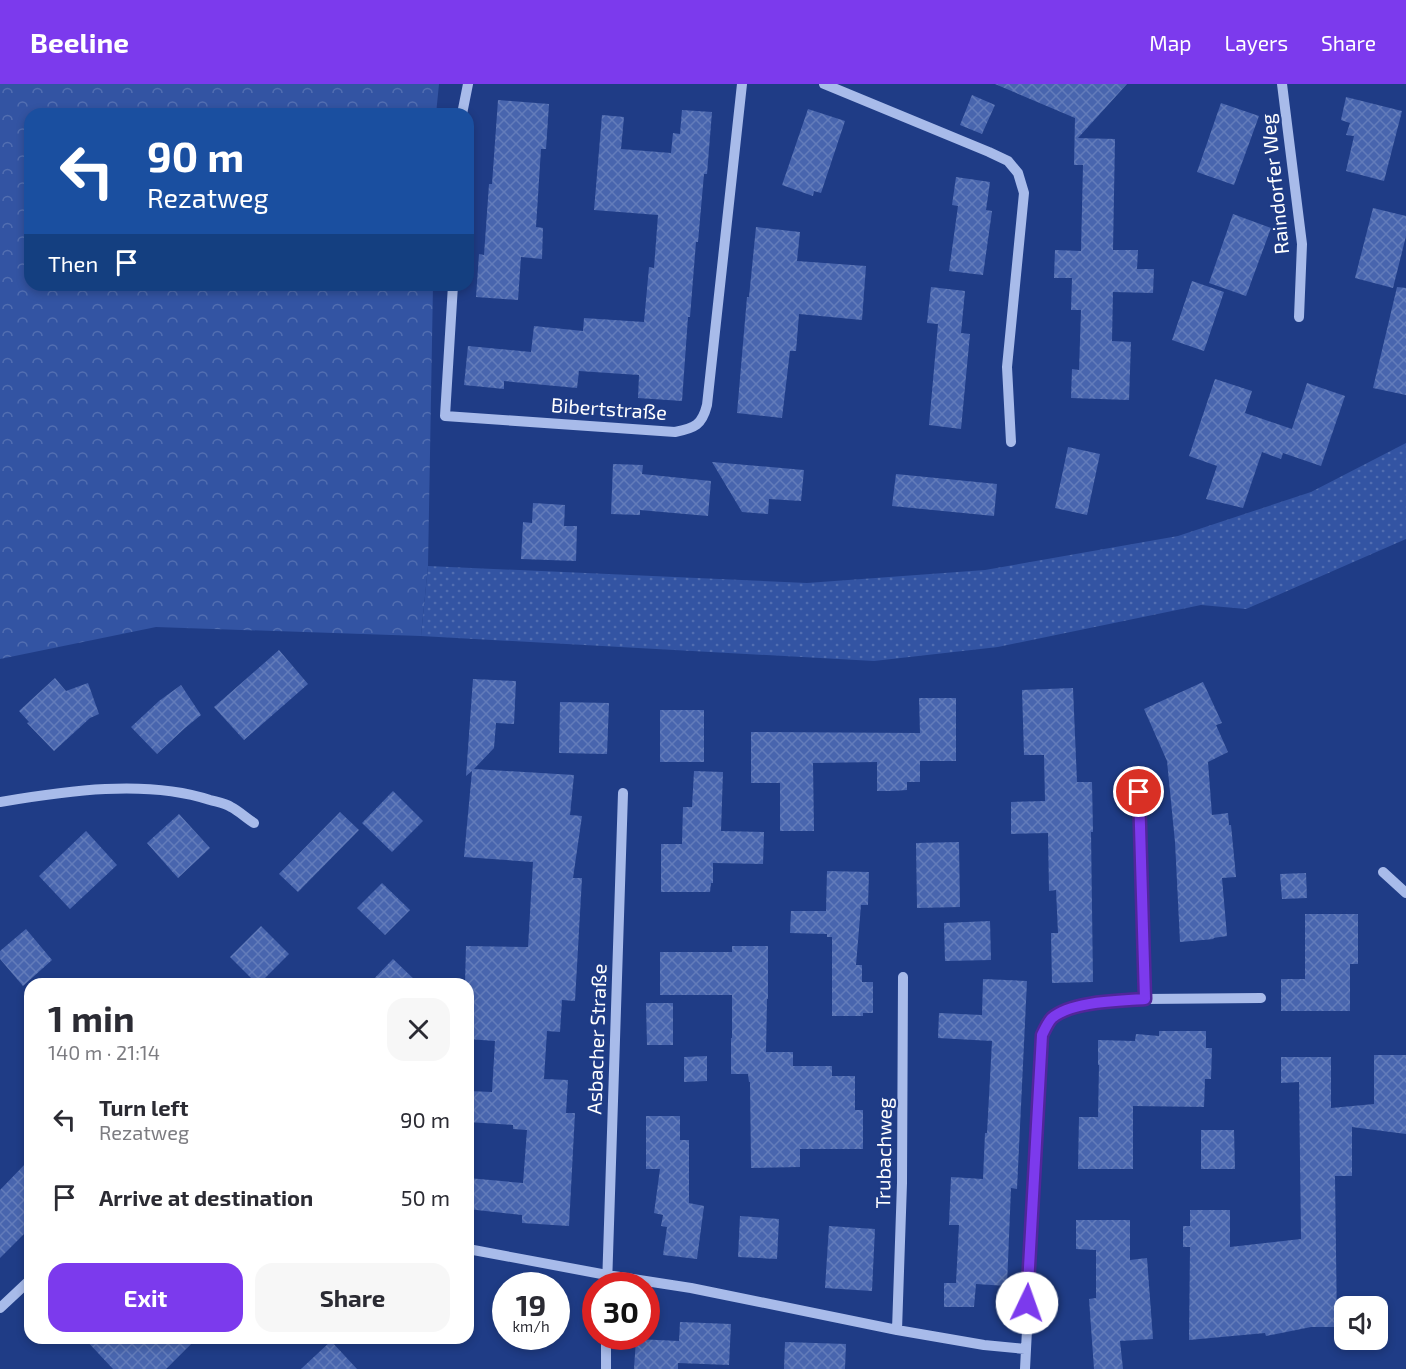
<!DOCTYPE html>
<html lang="en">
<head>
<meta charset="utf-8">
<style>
  body { margin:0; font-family:"Exo 2",sans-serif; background:#f7f7f7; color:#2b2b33; height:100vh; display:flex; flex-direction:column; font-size:22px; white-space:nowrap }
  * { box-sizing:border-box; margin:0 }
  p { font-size:20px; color:#7c7c81 }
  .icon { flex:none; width:33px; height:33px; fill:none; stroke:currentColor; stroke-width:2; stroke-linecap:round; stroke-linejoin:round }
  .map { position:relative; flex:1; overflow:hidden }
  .sheet { position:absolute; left:24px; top:894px; width:450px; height:366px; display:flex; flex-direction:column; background:#fff; border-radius:18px; box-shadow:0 3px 9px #0003 }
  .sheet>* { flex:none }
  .guide { position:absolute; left:24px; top:24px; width:450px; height:183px; border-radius:18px; box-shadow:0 3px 9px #0003; background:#1a4fa0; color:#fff; overflow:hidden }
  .controls { position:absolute; left:1334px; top:1212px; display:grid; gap:12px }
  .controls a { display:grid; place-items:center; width:54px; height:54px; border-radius:12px; background:#fff; box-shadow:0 3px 9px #0003; font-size:30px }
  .speed { position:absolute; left:492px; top:1188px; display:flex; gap:12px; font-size:30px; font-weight:700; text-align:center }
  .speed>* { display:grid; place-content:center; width:78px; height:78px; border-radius:50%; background:#fff; box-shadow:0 3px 9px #0003; line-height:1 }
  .speed small { font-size:15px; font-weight:400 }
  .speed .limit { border:9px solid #d22; background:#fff; color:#111 }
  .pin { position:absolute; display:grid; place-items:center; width:51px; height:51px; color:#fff; margin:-26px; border:3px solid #fff; border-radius:50%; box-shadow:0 2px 6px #0007 }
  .me { position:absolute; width:66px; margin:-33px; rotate:3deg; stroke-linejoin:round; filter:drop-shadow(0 0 4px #0008) }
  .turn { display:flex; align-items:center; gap:21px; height:126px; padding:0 24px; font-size:27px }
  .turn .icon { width:78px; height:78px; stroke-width:2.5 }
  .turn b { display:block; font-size:42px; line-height:51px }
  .then { display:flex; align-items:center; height:57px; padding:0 24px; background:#0003; gap:12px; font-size:22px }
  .round { display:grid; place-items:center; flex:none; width:63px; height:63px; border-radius:18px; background:#f7f7f7 }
  .headline { display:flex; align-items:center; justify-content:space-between; height:102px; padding:0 24px }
  h1 { font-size:36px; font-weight:700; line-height:45px }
  .primary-button { display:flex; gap:12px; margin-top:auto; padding:12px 24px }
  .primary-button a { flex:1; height:69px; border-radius:18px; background:#7c3aed; color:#fff; font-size:24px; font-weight:700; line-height:69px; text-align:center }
  .primary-button a+a { background:#f7f7f7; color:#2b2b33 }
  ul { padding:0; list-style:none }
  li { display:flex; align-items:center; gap:18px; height:78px; padding:0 24px }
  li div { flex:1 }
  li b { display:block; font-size:22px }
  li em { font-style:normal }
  header { display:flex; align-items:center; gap:36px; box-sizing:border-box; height:84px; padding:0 30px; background:#7c3aed; color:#fff }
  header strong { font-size:28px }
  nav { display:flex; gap:33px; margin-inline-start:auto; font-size:21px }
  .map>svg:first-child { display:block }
</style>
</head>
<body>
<header>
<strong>Beeline</strong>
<nav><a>Map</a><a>Layers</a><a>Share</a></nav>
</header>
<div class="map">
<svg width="1406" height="1285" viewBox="0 0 1406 1285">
  <defs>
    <pattern id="grass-dots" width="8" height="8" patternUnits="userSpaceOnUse" patternTransform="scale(1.5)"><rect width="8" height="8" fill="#3354a3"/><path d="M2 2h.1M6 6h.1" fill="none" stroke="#526eb1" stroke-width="1.8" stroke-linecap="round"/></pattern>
    <pattern id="forest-crowns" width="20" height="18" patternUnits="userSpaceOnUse" patternTransform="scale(1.5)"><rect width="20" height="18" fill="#3354a3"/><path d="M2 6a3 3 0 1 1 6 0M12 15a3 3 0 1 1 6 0" fill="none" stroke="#526eb1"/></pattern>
    <pattern id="building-cross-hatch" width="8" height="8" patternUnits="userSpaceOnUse" patternTransform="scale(1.5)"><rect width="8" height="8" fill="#4865ae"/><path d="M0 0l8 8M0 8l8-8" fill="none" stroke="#637cba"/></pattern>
  </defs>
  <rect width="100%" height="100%" fill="#1f3c86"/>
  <path fill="url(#grass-dots)" d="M1406,359v96l-160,70 -45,-4 -203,42 -124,14 -453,-25 7,-70 379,17 178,-13 193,-34 133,-44z"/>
  <path fill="url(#forest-crowns)" d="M0,0h439l-3,30h-406v171h403l-5,281 -7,70 -265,-9 -156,32z"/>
  <path fill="url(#building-cross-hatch)" d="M995,0h132l-49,54 37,1 -2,111h25l-1,19h17l-1,24 -40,-1 -1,49 19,1 -2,58 -58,-2 1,-29 7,1 2,-60h-10l1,-32h-18l1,-28 26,1 2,-86h-9l1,-47z
    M972,11l23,10 -13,29 -22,-9z
    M1346,13l56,14 -18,70 -38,-10 8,-35 -8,-1 4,-12 -9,-3z
    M498,16l51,4 -3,45h-5l-5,78 7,1 -1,31 -21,-2 -3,43 -42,-3 3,-43 5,1 5,-71h3z
    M1221,19l38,13 -25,69 -37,-13z
    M808,25l37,12 -24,72 -7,-2 -1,5 -31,-11z
    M682,26l30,2 -5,62h-3l-6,68h-2l-6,75h-2l-6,84 -44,-3 1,-23 -60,-4 -2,17 -73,-7v8l-40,-4 4,-39 63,6 3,-26 49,5 1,-13 60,4 5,-55 5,1 4,-53 -64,-5 8,-95 22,2 -3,32 50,4 2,-20 7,1z
    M956,93l34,5 -4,28 6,1 -9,64 -34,-4 9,-65 -6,-1z
    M1373,124l33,8v20l-13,52 -38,-10z
    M1233,130l38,14 -25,68 -37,-13z
    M756,143l44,5 -3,29 69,5 -4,54 -63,-6 -3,37h-6l-8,67 -45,-5 10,-116h2z
    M1192,197l32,11 -20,59 -32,-11z
    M931,203l34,4 -4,42 9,1 -9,95 -32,-4 9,-101 -11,-1z
    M1397,203l9,1v107l-33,-7z
    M1215,295l37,12 -7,22 47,16 15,-46 38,13 -24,70 -38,-13 -2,6 -19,-7 -19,56 -37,-9 11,-33 -28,-10z
    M1068,363l32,7 -13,61 -32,-7z
    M712,378l92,8 -3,31 -32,-2 -1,15 -26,-2z
    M613,380l30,1 -1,9 69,7 -3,35 -68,-6v5l-29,-1z
    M896,390l101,10 -3,32 -102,-10z
    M533,419l32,2 -1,21h13l-1,35 -55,-2 2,-37 9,1z
    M279,566l29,34 -64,56 -30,-33z
    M55,594l11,13 22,-8 11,31 -9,4 -36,33 -27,-28 2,-1 -10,-11z
    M473,595l43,2 -2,43 -18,-1 -2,25 -20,21 100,6 -4,40 12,1 -9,62h9l-7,123 -13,-1 -2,32 -13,-1 -3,48 24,1 -2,33h9l-6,113 -47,-3v-8l-54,-6v-31l55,5 4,-53 -14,-1v-4l-45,-3v-31l24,1 3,-51 -27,-2v-55h-3l1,-38 62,1 5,-85 -69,-5 8,-86 -6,5z
    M1203,598l19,41 -6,2 12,27 -20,10 4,53 16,-2 1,12h2l5,52 -14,1 5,58 -14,2 1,1 -34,3 -5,-100 -8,-81 -23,-52z
    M181,601l20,30 -16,13 -28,26 -26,-27 28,-26z
    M1073,604l4,94h15l1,50h-2l2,150 -41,1 -1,-50h7l-2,-43 -7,1 -1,-58 -37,1v-32l34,-1 -1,-46h-20l-2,-65z
    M919,614h37v63h-36v21h-13v8l-16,1h-14v-29l-64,1 1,68h-34v-48h-29v-51l169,1z
    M560,618l49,1 -2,51 -48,-1z
    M660,626h44v52h-44z
    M694,687l29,1 -2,59 43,1 -1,32 -50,-1v20h-2l-1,9h-49v-48h21l1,-37h9z
    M393,707l30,30 -31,31 -30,-29z
    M340,728l19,18 -61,62 -19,-18z
    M179,730l31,34 -32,30 -31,-35z
    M86,747l31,34 -47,44 -31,-33z
    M959,758l1,65 -43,1 -1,-65z
    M827,787l42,1 -1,33h-7l-5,60h6v17h11v31h-10v3h-31v-79h-5v-3l-37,-1 1,-22h35z
    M1306,789l1,25 -25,1 -2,-25z
    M382,799l28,27 -25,25 -28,-27z
    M1305,830h53v50h-8v47h-69v-32h24z
    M990,837l1,39 -46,1 -1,-38z
    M261,842l28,28 -30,30h-2l-27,-27z
    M26,845l26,31 -29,26 -23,-27v-8z
    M732,862h36v53h-1l-1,53h27v14h39v10h23v34h8v39h-63v18l-49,1 -1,-86h-1l-1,-8h-17v-36h1v-43h-72v-43h72z
    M393,875l26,25h-50z
    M983,895l44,2 -10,208 -6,-1 -4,98 -31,-2 -2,23h-30v-24h12l3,-58h-10l2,-48 32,2 2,-46h2l5,-92 -54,-3 1,-25 43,2z
    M646,919h27v42h-26z
    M1159,947h47v17h6l-1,31h-6l-1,28 -71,-1v63h-55l1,-52h19l1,-52h-1v-25l37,1 1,-7 23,2z
    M1374,971h32v79l-54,-7v49h-17l2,151h-26l-45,9 -1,-3 -76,7 1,-93h-7v-21h7v-16h40v37l71,-8 -2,-157 -18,1v-26h50v51l43,-4z
    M707,972v25l-23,1v-25z
    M646,1032h34v24h9v63l15,3 -7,53 -34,-4 4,-28 -6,-1 2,-11 -9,-2 6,-44h-14z
    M1201,1046h33l1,39h-34z
    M30,1075v69l-30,30v-68z
    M740,1132l39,3 -2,40 -39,-2z
    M1076,1136h54v40l17,-2 6,81 -33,2 3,28h-29l-5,-70 7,-1v-48l-20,-1z
    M829,1142l46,3 -3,62 -47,-3z
    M680,1238l51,2 -2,41 -51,-2v6h-44l2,-30 43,2z
    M84,1254h113l-31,31h-53z
    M331,1257l26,28h-56z
    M785,1258l61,2 -1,25h-61z"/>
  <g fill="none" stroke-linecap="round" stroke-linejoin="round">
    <path stroke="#a8bbea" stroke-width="10" d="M824,0l165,68 19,9 10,12 6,20 -17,174 4,75
      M1282,0l20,160 -3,73
      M462,30l6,-30
      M453,201l-8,131 230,16c20,-4 27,-7 32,-27l35,-321
      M0,718c65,-11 146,-23 210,-2 7,2 15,3 21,7 8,4 15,11 23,16
      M1383,788l23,21
      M1145,915l116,-1
      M468,1165l139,26 84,13 206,42 87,15 41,4
      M607,1202l16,-493
      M0,1224l30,-28
      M897,1246l5,-147 1,-206
      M606,1285v-33
      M1025,1285l17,-334c3,-5 6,-13 10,-17 20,-17 68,-18 93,-19l-6,-207"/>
  </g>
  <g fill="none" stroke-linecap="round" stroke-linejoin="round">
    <defs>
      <path id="route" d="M1027,1219l15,-268c3,-6 6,-13 10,-17 20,-17 68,-17 93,-19l-6,-207"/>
    </defs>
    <use href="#route" stroke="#51269a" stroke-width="15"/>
    <use href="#route" stroke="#7c3aed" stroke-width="10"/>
  </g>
  <g text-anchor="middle" stroke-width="4.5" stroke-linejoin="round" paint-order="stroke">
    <g font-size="20" fill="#fff" stroke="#1f3c86">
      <text transform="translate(1275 100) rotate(-96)" y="7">Raindorfer Weg</text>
      <text transform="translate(609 325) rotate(4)" y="7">Bibertstraße</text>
      <text transform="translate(597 955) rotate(-88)" y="7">Asbacher Straße</text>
      <text transform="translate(884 1069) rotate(-89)" y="7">Trubachweg</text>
    </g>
  </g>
</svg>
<div class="controls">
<a><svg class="icon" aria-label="sound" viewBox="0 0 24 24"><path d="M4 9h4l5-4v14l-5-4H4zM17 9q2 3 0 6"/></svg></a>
</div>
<div class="speed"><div>19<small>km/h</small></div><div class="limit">30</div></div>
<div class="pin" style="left:1139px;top:708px;background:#d93025"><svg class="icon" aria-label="arrive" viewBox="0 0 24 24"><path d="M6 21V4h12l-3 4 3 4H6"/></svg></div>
<svg class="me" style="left:1027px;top:1219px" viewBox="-20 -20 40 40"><circle r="19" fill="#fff"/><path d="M0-13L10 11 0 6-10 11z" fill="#7c3aed"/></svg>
<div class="guide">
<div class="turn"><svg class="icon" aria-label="left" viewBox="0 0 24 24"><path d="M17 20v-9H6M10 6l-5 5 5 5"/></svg><div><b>90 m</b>Rezatweg</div></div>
<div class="then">Then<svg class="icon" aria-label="arrive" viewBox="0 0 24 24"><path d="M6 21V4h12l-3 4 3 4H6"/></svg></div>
</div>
<section class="sheet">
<div class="headline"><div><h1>1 min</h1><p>140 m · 21:14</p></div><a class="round"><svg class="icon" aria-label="close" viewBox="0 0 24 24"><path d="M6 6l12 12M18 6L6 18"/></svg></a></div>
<ul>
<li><svg class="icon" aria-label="left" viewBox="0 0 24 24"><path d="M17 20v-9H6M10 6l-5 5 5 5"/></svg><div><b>Turn left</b><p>Rezatweg</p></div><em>90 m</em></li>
<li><svg class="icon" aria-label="arrive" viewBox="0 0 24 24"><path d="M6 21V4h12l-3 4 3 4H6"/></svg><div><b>Arrive at destination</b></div><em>50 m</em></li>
</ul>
<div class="primary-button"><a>Exit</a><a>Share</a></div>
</section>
</div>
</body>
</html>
